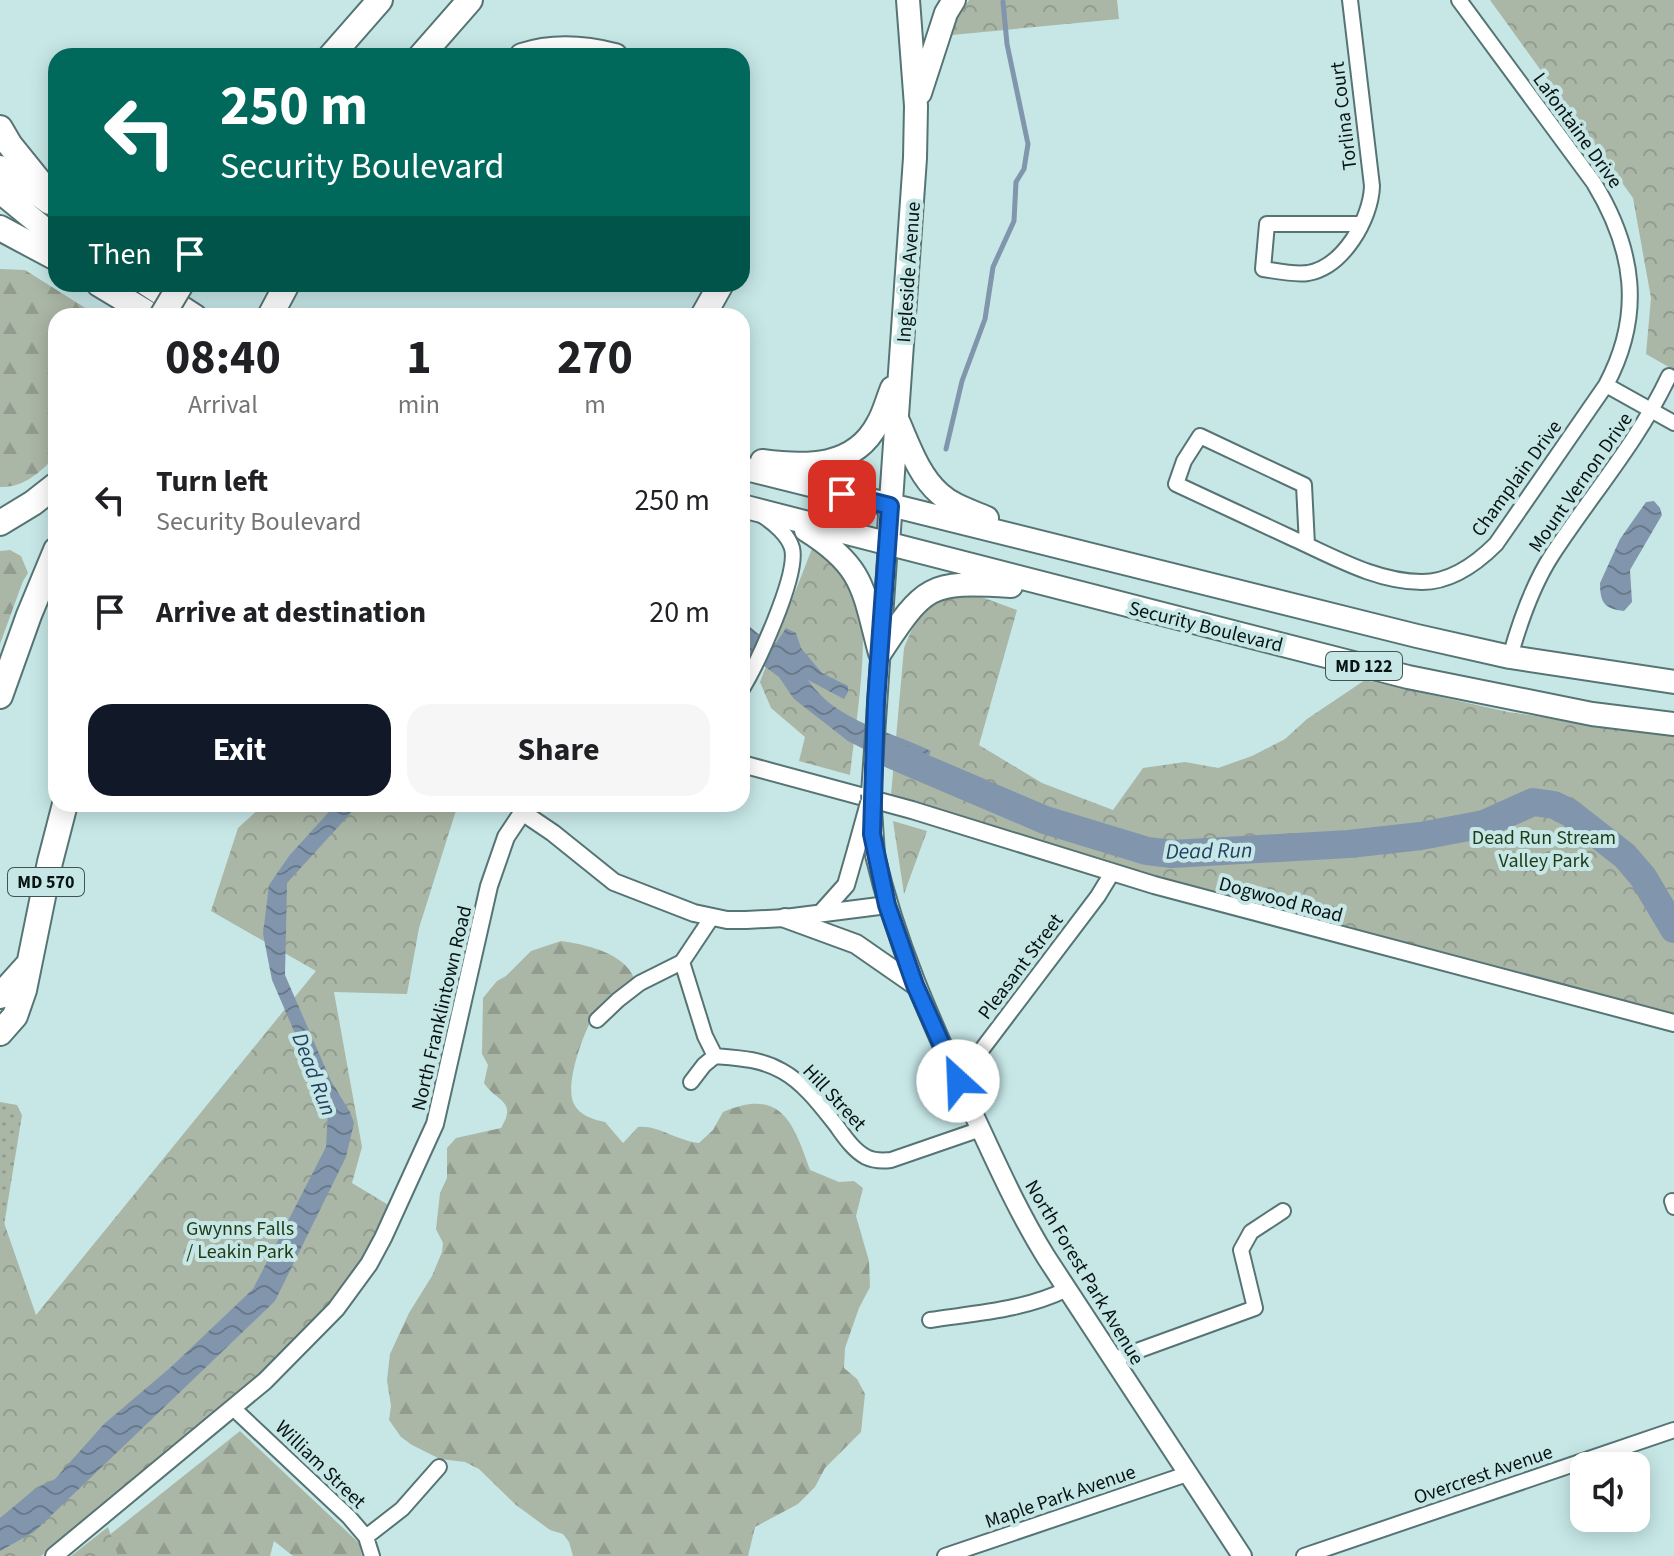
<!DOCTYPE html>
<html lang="en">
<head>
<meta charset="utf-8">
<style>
  body { margin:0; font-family:"Source Sans 3",sans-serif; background:#f6f6f6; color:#202124; height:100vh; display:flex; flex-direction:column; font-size:30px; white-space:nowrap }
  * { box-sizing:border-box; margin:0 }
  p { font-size:26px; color:#757577 }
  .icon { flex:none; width:44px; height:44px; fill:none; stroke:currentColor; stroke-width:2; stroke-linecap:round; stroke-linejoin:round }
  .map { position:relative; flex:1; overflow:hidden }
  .side { position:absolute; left:48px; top:308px; width:702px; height:504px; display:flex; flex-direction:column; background:#fff; border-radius:24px; box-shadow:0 4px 20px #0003 }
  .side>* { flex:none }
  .top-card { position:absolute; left:48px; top:48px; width:702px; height:244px; border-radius:24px; box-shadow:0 4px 20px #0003; background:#00695c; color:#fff; overflow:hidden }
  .fabs { position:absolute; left:1570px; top:1452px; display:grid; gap:16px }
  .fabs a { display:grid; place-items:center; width:80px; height:80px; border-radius:16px; background:#fff; box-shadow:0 4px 20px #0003; font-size:40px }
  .pin { position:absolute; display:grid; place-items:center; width:68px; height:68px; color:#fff; margin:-34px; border-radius:16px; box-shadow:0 4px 12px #0006 }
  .me { position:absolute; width:88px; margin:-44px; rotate:335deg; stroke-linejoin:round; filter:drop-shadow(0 0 6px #0008) }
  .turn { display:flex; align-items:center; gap:28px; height:168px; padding:0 40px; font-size:36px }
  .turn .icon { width:104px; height:104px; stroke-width:2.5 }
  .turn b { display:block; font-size:56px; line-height:68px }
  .then { display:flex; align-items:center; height:76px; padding:0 40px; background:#0003; gap:16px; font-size:30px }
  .eta { display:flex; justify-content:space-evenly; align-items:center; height:136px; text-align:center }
  .eta b { font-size:48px; font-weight:700; line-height:56px }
  .cta { display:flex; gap:16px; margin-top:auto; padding:16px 40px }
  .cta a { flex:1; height:92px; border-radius:24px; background:#111827; color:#fff; font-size:32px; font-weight:700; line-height:92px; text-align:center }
  .cta a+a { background:#f6f6f6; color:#202124 }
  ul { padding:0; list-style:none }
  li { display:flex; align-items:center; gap:24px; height:112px; padding:0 40px }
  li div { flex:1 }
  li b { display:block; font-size:30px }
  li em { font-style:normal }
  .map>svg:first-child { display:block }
</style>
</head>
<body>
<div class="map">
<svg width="1674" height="1556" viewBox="0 0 1674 1556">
  <defs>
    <pattern id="grass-dots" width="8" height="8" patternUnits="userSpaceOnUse" patternTransform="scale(2)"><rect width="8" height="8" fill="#aab6a6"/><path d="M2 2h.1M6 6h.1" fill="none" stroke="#919c8e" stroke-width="1.8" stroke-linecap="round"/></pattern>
    <pattern id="forest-firs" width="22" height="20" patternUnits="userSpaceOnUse" patternTransform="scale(2)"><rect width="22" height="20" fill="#aab6a6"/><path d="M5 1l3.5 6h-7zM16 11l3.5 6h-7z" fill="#919c8e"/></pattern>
    <pattern id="park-crowns" width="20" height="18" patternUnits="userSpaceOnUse" patternTransform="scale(2)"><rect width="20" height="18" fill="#aab6a6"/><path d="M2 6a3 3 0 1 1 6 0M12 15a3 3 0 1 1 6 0" fill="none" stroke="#919c8e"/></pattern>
    <pattern id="water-waves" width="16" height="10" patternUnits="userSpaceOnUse" patternTransform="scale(2)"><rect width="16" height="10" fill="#8196ad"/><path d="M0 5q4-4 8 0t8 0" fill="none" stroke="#68798c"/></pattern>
  </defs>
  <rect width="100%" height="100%" fill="#c7e7e7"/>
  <path fill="url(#grass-dots)" d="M0,1102l17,3 5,10 -22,135z"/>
  <path fill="url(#forest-firs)" d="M0,269l25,1 73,46h-42v140c-16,16 -32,32 -56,31z
    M10,550l11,6 7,17 -5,8 -23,63v-93z
    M561,941c24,3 63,12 73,37 -8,12 -24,15 -33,26 -14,17 -38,80 -27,100 5,11 20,16 31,18l18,21 15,-16c20,-2 39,14 61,16l14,-13 10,-18c58,-25 70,10 87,58l29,12 15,-1 9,7 -7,28 13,45 1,26 -11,21 -14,40 -1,20 13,11 8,15 -4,38 -36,36 -10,19 -17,17 -43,23 -7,29h-175l-4,-14 -6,-8 -13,-4 -34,-25 -37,-36 -14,-7 -25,-3 -28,-14 -11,-8 -12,-17 2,-14 -4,-26 3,-26 19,-41 23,-37 10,-24 1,-9 -7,-14 4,-36 7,-15v-30l9,-10 45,-10c17,-28 -5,-26 -17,-45l4,-18 -6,-11 1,-56 14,-17 9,-5 25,-25z
    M240,1431l119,112 3,13h-69l-19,-15 -4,15h-187z"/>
  <path fill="url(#park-crowns)" d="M969,0h148l2,19 -167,16 5,-16z
    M1490,0h184v370l-28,-16 5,-56 -18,-100z
    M813,546c18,16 34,30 44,51 15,34 -3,138 -7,178l-51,-14 6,-24 -34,-29 -11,-26z
    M965,591l52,19 -38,135 63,38 71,27 30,-42 42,-6 33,6 34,-12 33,-17 22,-20 58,-39 143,32 166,24v279l-496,-131 -131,-39 -156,-50 13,-147c14,-35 24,-47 61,-57z
    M264,804h194l-39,124 -12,66 -73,-2 28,155 -10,36 38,23 -11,25 -43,67 -44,48 -121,106 -130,104h-41v-345l36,104 280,-344 -105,-60 27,-83z
    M893,821l34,10 -23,63z
    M108,1527l10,29h-47z"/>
  <path fill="url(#water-waves)" d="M1654,501l6,7 2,7 -32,55 2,32 -8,9c-20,-2 -24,-9 -24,-28l20,-44 26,-37z
    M742,620l21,18 13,5 10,-15 10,5 5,15 21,25 26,13v6l-4,7 -36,-19c30,43 79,49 123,71l-13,26 -70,-36 -54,-42 -15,-22 -37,-27z
    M336,804h23l-72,79 -2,92 46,106 19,31 4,11 -8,34 -71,144 -241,231 -34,19v-33l36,-30 19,-9 49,-55 67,-57 82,-78 73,-142 2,-37 -56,-130 -9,-46 6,-49 20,-29z"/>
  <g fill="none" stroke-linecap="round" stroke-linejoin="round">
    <path stroke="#8196ad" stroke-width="5" d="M946,449l16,-68 23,-62 8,-52 21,-46 2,-39 8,-13 4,-25 -21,-100 -4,-42"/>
    <path stroke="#8196ad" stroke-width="28" d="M888,753l157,67 102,31 25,3 177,-10 72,-8 63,-12 49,-22 21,3 16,8 55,43 18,21 31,52"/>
    <defs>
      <path id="minor" d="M1350,0l22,186c-1,33 -29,81 -64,87 -14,2 -31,-2 -45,-4l4,-45h94
        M1459,0l135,183c40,66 50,131 12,202l68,38
        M1307,545l-3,-60 -104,-49 -16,25 -8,23c39,18 79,37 118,55 40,18 83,43 128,43 29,0 55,-19 74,-38l110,-159
        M1510,657c10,-36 22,-71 42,-102 39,-60 86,-113 117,-179
        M742,689c15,-25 57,-114 50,-141 -4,-13 -18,-25 -29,-32
        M682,962l23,74 10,20
        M597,1020l21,-20 22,-17 42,-21 30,-45
        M958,1081l140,-185 14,-23
        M691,1082l13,-17 11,-9c24,2 46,3 67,15 22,12 39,35 54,54 8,11 17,25 30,32 8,4 16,4 25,3l90,-31
        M1672,1201l2,6
        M930,1320c46,-7 95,-10 137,-31
        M1112,1360l143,-52 -14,-58 10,-18 32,-21
        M233,1408l116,109 17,20 6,19
        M366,1537l36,-28 37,-42
        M945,1556l242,-82
        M1304,1556l370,-126"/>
      <path id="tertiary" d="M742,764l170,46 242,75 520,138
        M522,812l31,21 61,49 80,31 33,7h19l39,-2 102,-13
        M821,913l25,-28 10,-35
        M54,1556l211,-175 71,-72 33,-45 14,-26 52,-114 54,-238 17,-49 22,-33"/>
      <path id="secondary" d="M871,794l17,-250
        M875,855c21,89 54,162 92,245 25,53 48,107 79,157l196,299
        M785,918l71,26 59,41"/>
      <path id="primary" d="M920,93l26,-80 8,-13
        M0,167l49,36
        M0,192l56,46
        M146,284l49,32
        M898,421c11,25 21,55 42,73 13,12 31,17 47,24
        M762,461c44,6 93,7 116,-38 6,-10 9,-23 14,-35
        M742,468l675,168 93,21 164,25
        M742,506l666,171 184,37 82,10
        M806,530c59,37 57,60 74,123
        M888,544l27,-386 1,-52 -8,-106
        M880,653c45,-68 48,-72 131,-67"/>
      <path id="motorway" d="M331,56l49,-56
        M421,56l49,-56
        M522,56c30,-10 62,-8 93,0
        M0,128l10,17 46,57
        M0,228l56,30
        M99,284l53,32
        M270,316l17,-32
        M703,316l18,-32
        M0,523l33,-20 23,-18
        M0,696l29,-81 27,-65
        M0,996l26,-29
        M0,1033l15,-17 9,-26 26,-128 15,-58"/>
    </defs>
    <use href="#minor" stroke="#577474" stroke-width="18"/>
    <use href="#tertiary" stroke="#577474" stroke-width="20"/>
    <use href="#secondary" stroke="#577474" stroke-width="22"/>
    <use href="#primary" stroke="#577474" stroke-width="26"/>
    <use href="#motorway" stroke="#577474" stroke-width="28"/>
    <use href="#minor" stroke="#fff" stroke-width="14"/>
    <use href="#tertiary" stroke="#fff" stroke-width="16"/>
    <use href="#secondary" stroke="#fff" stroke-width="18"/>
    <use href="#primary" stroke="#fff" stroke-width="22"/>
    <use href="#motorway" stroke="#fff" stroke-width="24"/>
    <defs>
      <path id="tertiary-bridge" d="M856,850l13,-47"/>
      <path id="secondary-bridge" d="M871,794l4,61"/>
      <path id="motorway-bridge" d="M162,316l19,-32"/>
    </defs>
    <use href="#tertiary-bridge" stroke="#577474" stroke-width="20" stroke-linecap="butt"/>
    <use href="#secondary-bridge" stroke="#577474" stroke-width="22" stroke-linecap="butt"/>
    <use href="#motorway-bridge" stroke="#577474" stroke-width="28" stroke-linecap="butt"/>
    <use href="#tertiary-bridge" stroke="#fff" stroke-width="16"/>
    <use href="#secondary-bridge" stroke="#fff" stroke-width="18"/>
    <use href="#motorway-bridge" stroke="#fff" stroke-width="24"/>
  </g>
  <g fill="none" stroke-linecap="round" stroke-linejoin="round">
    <defs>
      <path id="route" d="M842,494l48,12 -14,196 -4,132 15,71 28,80 43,96"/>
    </defs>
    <use href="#route" stroke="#114b97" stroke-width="20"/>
    <use href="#route" stroke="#1a73e8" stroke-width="14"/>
  </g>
  <g text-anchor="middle" stroke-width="8" stroke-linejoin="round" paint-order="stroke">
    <g fill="#c7e7e7" stroke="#415353" stroke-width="2">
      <rect x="1326" y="652" width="76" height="28" rx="6"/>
      <rect x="8" y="868" width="76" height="28" rx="6"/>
    </g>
    <g font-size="18" font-weight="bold" fill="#081414">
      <text x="1364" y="672">MD 122</text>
      <text x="46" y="888">MD 570</text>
    </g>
    <g font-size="20" fill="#081414" stroke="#c7e7e7">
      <text transform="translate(1343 116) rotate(-97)" y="7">Torlina Court</text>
      <text transform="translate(1578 130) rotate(54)" y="7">Lafontaine Drive</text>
      <text transform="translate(908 272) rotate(-86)" y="7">Ingleside Avenue</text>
      <text transform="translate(1516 478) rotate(-54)" y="7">Champlain Drive</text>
      <text transform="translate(1580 482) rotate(-55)" y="7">Mount Vernon Drive</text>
      <text transform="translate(1206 626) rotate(14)" y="7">Security Boulevard</text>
      <text transform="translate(1281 899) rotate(15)" y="7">Dogwood Road</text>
      <text transform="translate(1020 966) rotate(-53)" y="7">Pleasant Street</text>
      <text transform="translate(441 1008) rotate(-77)" y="7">North Franklintown Road</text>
      <text transform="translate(835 1097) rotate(47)" y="7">Hill Street</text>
      <text transform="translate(1085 1272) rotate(59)" y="7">North Forest Park Avenue</text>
      <text transform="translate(321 1464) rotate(44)" y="7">William Street</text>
      <text transform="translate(1483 1474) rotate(-19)" y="7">Overcrest Avenue</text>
      <text transform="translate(1060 1496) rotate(-19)" y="7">Maple Park Avenue</text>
    </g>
    <g font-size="20" fill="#1e3b15" stroke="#c7e7e7">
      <text x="1544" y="844">Dead Run Stream<tspan x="1544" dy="23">Valley Park</tspan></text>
      <text x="240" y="1235">Gwynns Falls<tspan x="240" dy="23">/ Leakin Park</tspan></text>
    </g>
    <g font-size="22" font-style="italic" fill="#1f4063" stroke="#c7e7e7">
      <text transform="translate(1209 850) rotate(-1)" y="8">Dead Run</text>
      <text transform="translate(315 1074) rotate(69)" y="8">Dead Run</text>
    </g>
  </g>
</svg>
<div class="fabs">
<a><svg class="icon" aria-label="sound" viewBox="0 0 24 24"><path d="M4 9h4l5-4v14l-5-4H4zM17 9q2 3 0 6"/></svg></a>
</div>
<div class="pin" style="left:842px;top:494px;background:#d93025"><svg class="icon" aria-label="arrive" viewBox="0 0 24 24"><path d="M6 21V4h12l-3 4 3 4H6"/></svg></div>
<svg class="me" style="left:958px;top:1081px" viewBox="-20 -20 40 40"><circle r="19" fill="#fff"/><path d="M0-13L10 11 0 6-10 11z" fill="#1a73e8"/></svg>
<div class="top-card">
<div class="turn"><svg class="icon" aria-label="left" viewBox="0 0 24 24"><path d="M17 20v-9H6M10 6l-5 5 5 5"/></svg><div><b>250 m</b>Security Boulevard</div></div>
<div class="then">Then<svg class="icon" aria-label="arrive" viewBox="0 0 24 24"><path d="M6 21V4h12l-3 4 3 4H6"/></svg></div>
</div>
<section class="side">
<div class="eta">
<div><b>08:40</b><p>Arrival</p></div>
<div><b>1</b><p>min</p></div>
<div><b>270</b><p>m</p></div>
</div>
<ul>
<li><svg class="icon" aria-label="left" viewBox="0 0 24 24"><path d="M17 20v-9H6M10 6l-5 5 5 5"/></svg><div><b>Turn left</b><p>Security Boulevard</p></div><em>250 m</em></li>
<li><svg class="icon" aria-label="arrive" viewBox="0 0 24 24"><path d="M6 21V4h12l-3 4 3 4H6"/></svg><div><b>Arrive at destination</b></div><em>20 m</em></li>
</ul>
<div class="cta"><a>Exit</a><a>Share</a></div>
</section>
</div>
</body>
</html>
